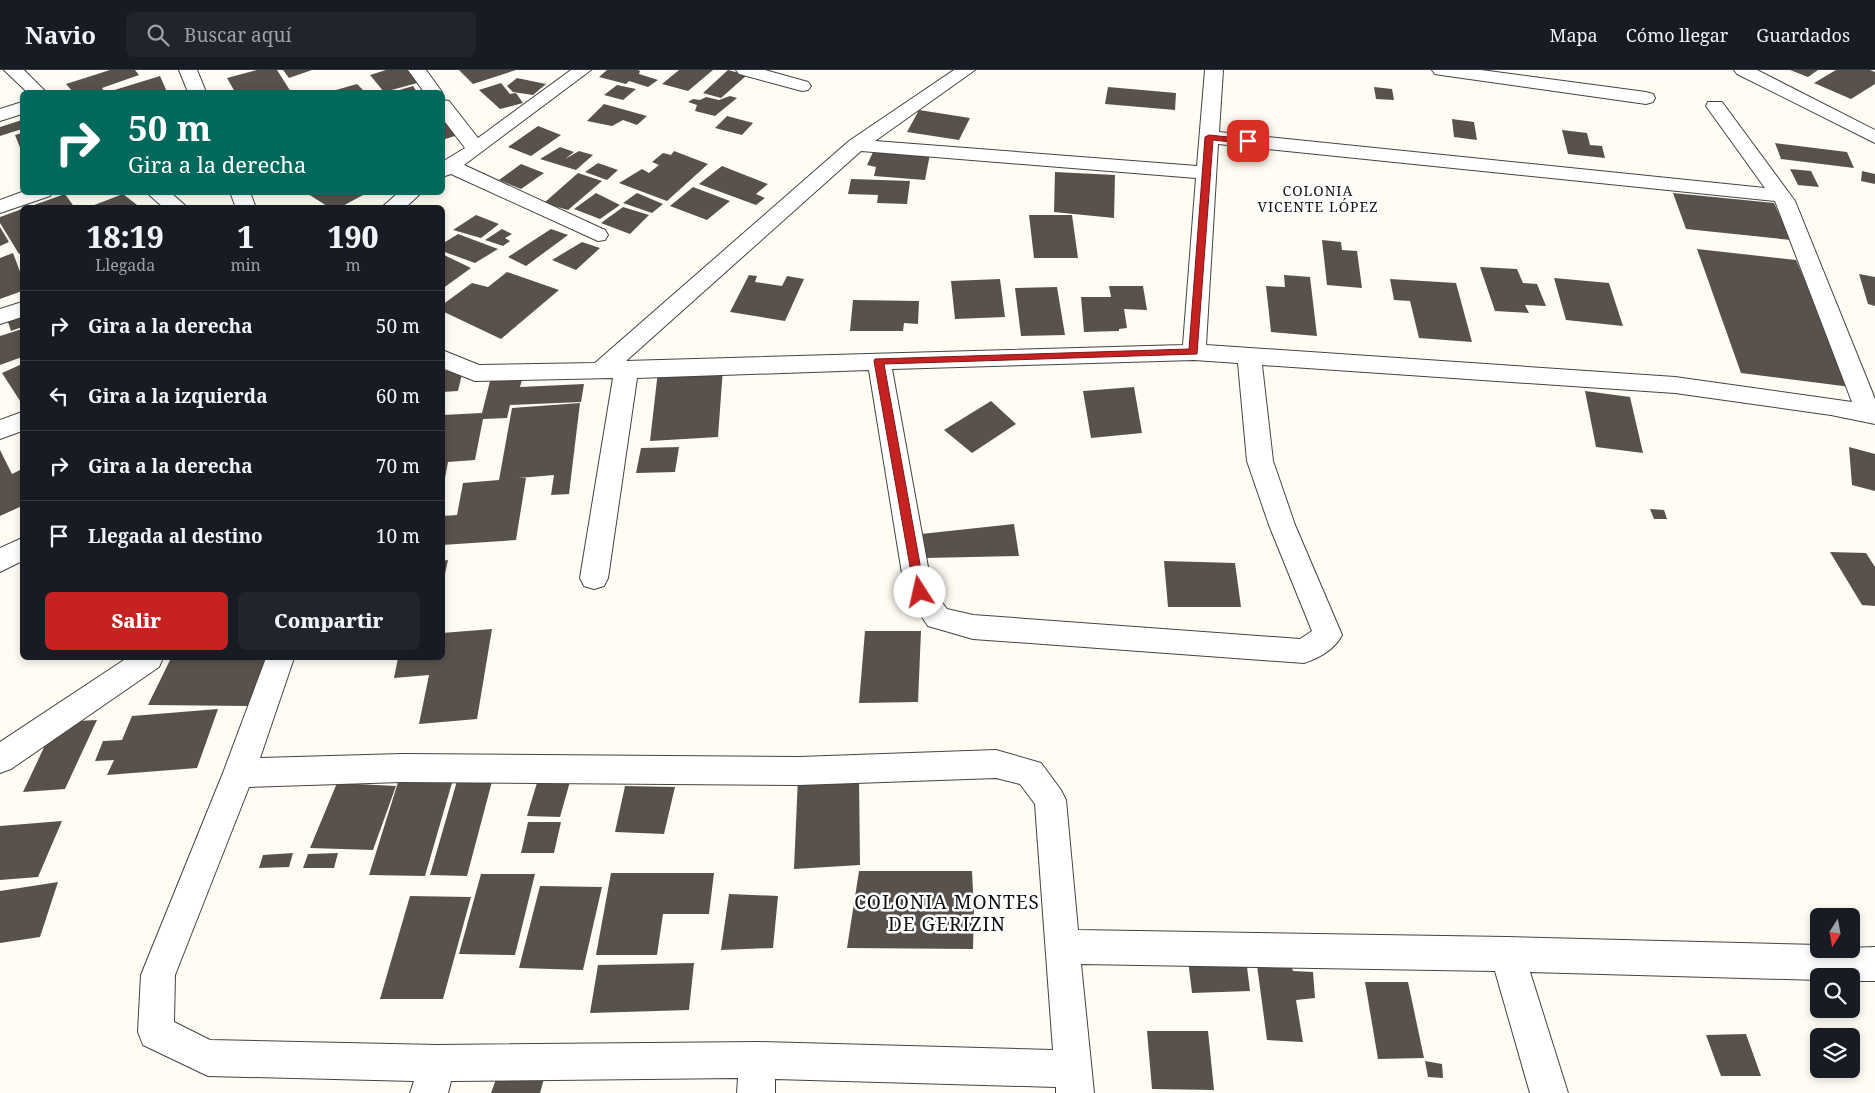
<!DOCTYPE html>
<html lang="es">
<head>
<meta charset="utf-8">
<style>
  body { margin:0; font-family:"Noto Serif",serif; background:#20242c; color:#f1f3f6; height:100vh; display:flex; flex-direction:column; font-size:19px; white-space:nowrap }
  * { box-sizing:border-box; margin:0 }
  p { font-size:16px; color:#9ea1a6 }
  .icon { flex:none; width:28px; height:28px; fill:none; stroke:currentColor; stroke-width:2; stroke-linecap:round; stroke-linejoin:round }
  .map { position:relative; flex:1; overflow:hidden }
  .panel { position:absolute; left:20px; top:135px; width:425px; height:455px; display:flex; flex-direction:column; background:#171b24; border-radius:8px; box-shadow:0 2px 8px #0003 }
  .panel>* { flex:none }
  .top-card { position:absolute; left:20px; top:20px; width:425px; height:105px; border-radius:8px; box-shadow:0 2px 8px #0003; background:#00695c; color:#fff; overflow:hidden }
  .needle { width:32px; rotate:191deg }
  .controls { position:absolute; left:1810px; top:838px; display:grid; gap:10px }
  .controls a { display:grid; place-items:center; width:50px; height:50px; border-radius:8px; background:#171b24; box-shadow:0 2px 8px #0003; font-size:25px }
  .pin { position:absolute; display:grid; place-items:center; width:42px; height:42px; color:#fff; margin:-21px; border-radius:10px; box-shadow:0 2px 8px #0006 }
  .me { position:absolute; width:55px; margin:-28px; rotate:350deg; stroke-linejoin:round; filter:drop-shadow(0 0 4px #0008) }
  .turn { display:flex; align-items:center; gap:18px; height:105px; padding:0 25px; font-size:22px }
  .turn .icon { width:65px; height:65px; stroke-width:2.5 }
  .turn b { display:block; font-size:35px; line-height:42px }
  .eta { display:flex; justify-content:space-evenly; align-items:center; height:85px; text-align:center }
  .eta b { font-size:30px; font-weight:800; line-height:35px }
  .cta { display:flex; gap:10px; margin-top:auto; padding:10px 25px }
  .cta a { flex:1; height:58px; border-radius:8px; background:#c72222; color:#fff; font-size:20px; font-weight:800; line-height:58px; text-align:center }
  .cta a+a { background:#20242c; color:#f1f3f6 }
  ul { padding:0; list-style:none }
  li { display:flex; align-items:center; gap:15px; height:70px; padding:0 25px; border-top:1px solid #363941 }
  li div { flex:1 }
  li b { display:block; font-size:19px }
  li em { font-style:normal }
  header { display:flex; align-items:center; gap:30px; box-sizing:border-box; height:70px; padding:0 25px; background:#171b24; border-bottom:1px solid #363941 }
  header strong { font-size:24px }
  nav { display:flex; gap:28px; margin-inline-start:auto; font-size:18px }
  .search { width:350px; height:45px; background:#20242c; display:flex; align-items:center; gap:12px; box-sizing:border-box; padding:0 18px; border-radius:8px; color:#9ea1a6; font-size:19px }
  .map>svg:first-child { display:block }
</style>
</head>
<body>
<header>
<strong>Navio</strong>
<div class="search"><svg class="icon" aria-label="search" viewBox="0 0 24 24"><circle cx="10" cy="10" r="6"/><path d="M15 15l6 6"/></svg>Buscar aquí</div>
<nav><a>Mapa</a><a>Cómo llegar</a><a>Guardados</a></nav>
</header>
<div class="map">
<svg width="1875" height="1023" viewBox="0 0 1875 1023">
  <rect width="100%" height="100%" fill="#fffdf3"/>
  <path fill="#59524c" d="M110,0h25l4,5 -37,13 2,4h-31l-7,-8z
    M257,0h20l14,22h-56l-8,-14z
    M283,0h29l-23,8z
    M386,0h26l9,12 -37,10 -14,-17z
    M459,0h57l-43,14z
    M607,0h31l2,1 -1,3 19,6 -10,7 -19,-6 -3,3 -27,-7z
    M679,0h34l-25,21 -26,-7z
    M728,0l19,5 -26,23 -18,-5z
    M1790,0h28l-10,7z
    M1836,0h34l5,2v12l-24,15 -37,-16z
    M160,6l7,16h-59z
    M517,8l29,6 -13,11 -20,-3 -6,-6z
    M501,13l9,11 6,-1 7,10 -23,6 -21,-19z
    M357,14l8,8h-27l-2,-2z
    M617,15l19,4 -13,11 -19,-5z
    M413,16l4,6h-24z
    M1108,17l68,6 -1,17 -70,-6z
    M1374,17l18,2 2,11 -18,-1z
    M730,26l7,2 -22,18 -20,-5 2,-6 -9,-3 5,-3 7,1 6,-3 13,3z
    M604,34l43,12 -10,9 -14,-5 -11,6 -25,-5z
    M919,40l51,8 -11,22 -52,-8z
    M442,46l16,19 -16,5z
    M727,46l26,7 -11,12 -27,-7z
    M1452,49l22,3 3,18 -23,-3z
    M22,50v9l-22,7v-9z
    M538,56l23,9 -30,21 -23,-9z
    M1562,60l25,3 3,12 12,1 3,12 -37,-4z
    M22,63v17h-1l-6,-15z
    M1775,73l72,9 7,16 -73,-9z
    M560,77l14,5 -9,7 14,-8 14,4 -17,15 -36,-11z
    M874,80l56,4 -5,26 -51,-4 2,-9 -9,-2z
    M674,81l34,13 -41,37 -48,-18 23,-14 7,4 10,-8 -7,-3 11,-9 8,2z
    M598,93l20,7 -11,10 -22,-8z
    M521,94l23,9 -23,16 -22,-9z
    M722,96l46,18 -12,10 9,4 -9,7 -57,-21z
    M1790,99l21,2 8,16 -21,-2z
    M1862,101l13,3v10l-14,-3z
    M1055,102l60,3 -1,43 -60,-6z
    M578,103l24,8 -34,29 -24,-7z
    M851,109l59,2 -3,23 -30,-1 1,-8 -30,-1z
    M693,117l37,14 -23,19 -37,-14z
    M305,122h54l4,3 -24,13h-9z
    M596,123l24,12 -20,14 -26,-10z
    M637,123l26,11 -11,9 -29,-10z
    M1673,123l101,10 17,37 -105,-11z
    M65,124l10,14h-40l-1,-3z
    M123,124l18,14h-52v-1z
    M623,137l26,8 -19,19 -29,-11z
    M22,139v43l-3,2 -19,-31v-6z
    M476,145l23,9 -18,14 -28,-8z
    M1029,145h43l6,43h-44z
    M0,157l9,15 -9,4z
    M502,159l10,5 -7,4 5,3 -7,5 -18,-6z
    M551,159l17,6 -42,31 -18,-9z
    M458,164l40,15 -23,14 -33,-12v-7z
    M1322,170l19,2 1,8 15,1 5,37 -35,-3z
    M582,172l18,6 -24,22 -24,-10z
    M1697,179l99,11 55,127 -110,-14z
    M13,183l9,24v14l-22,8v-41z
    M442,184l29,14 -29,21z
    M1480,197l37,2 6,14 14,1 9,22 -21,-1 4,8 -34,-2z
    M507,202l52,18 -58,49 -59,-28v-6l30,-22 16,4z
    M1859,204l16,3v29l-7,-2z
    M749,205l8,1 -2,6 27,4 5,-10 17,3 -19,42 -55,-9z
    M1284,205l26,2 7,59 -46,-4 -5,-46 19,1z
    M1554,208l55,5 14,43 -57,-6z
    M1000,209l5,38 -50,2 -4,-38z
    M1390,209l66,4 16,59 -53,-4 -9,-37 -16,-1z
    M1109,216h34l4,24 -23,-1 3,19 -8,1v2l-35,1 -3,-35h30z
    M1057,217l8,48 -44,1 -6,-48z
    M853,230l66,1 -1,23 -14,-1 -1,8h-53z
    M22,241v16l-11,4 -5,-15z
    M22,259v28l-22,8v-29z
    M22,294v40l-20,-31z
    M723,298l-5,69 -68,4 8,-70z
    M463,300l-5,21 -16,1v-21z
    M523,306l-3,11 64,-3 -3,18 -71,3 -3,13 -24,1 -8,41 -27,2 -3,16h-3v-63l40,-2 9,-36z
    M1134,317l8,46 -51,5 -8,-47z
    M1585,321l45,6 13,56 -47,-6z
    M991,331l25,23 -44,29 -28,-23z
    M580,333l-11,91 -18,1 3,-20 -35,3h7l-10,62 -74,5v-29l15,-1 6,-32 36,-3 13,-72z
    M679,377l-4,25 -39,1 5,-25z
    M1849,377l26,7v37l-23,-6z
    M0,380l12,24 10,-5v37l-22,10z
    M1650,439l14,1 3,9h-13z
    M1014,454l5,32 -94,2 -4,-24z
    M1830,482l36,1 9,14v39l-13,-1z
    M448,490l-5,23h-1v-22z
    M1164,491l71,2 6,44h-73z
    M492,559l-15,90 -58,5 10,-49 -35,3 4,-20h44v-25z
    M865,561h56l-3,71 -59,1z
    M171,588h98l-21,48 -100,-1z
    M218,639l-21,59 -90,7 7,-15 -19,1 8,-20 19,-1 10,-24z
    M97,650l-32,69 -42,3 33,-70z
    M459,704h35l-27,102 -37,-1z
    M400,706h54l-29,100 -56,-1z
    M539,706l32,2 -11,39 -33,-1z
    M798,707h61l1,88 -66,4z
    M337,713l59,3 -23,64 -63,-2z
    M625,716l50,1 -11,47 -49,-2z
    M62,751l-24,56 -38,3v-54z
    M528,752h33l-7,31h-33z
    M293,783l-4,14 -30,1 4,-13z
    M338,783l-4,15h-31l5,-14z
    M859,801h113l2,40 -1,38 -126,-1z
    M611,803h103l-5,41h-46l-6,41h-61z
    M481,804h54l-20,81 -56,-1z
    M58,812l-18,55 -40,6v-52z
    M540,816l62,1 -19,83 -64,-2z
    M729,824l49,2 -5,52 -52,2z
    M410,826l61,1 -28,102h-63z
    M1256,888l34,3 3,10 20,1 2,26 -19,2 7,42 -36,-2z
    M1246,889l4,32 -58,2 -4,-33z
    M694,893l-5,47 -99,3 8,-48z
    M1365,912h43l16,76 -46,1z
    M1147,961h61l6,59 -62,-1z
    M1746,964l15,42h-40l-15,-41z
    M1425,991l17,3 1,14 -15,-1z
    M499,1001l47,1 -6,21h-49z"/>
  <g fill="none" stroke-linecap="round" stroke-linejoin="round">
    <defs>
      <path id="street" d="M4,0h20l22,22h-19z
        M179,0h18l9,22h-18z
        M408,0h18l16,22h-18z
        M571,0h20l-127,95 141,65 3,5 -3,5 -7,1 -147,-67 -9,3v-15l23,-14 -23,-30v-18l7,1 29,37z
        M736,0h29l43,12 3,4 -3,4 -6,1 -63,-17z
        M954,0h21l-100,71 322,25 8,-96h18l-4,62 546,56 -59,-82 2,-4h14l73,99 80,198v25l-44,-9 -156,-22 -413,-28 11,96 22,64 47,110c-7,14 -23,23 -38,28l-331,-24 -45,-13 -23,-34 -36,-222 -232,8 -29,200 -4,8 -10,3 -10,-3 -4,-8 33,-200 -138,3 -33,-13v-18l37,15 116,-2 254,-222zM1218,74l557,57 77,201 -177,-25 -469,-32zM861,81l335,27 -13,167 -557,16zM1194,290l44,3 9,98 22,64 43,106 -12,8 -327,-24 -26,-6 -15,-20 -40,-220z
        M1432,0h49l165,22 7,2 2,4 -2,4 -7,2 -205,-29 -6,-1z
        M1734,0h23l118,60v13l-138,-69z
        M22,32v12l-22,7v-12z
        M22,122h31l-3,4 -50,17v-13z
        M146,122h24l18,16h-24z
        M230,122h20l6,16h-20z
        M399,122h23l-17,16h-24z
        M22,232v15l-22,7v-15z
        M22,342v19l-22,8v-19z
        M22,468v23l-22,11v-24z
        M127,588h36l-4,9 -148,102 -11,4v-31z
        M266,588h28l-34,100 142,-4 397,3 197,-7 45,13 20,27 5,10 12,130 429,7 312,8v4l56,-2v34h-24v-5h-32v4l-289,-8 38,121h-38l-35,-122 -414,-7 13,129h-38v-6l-281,-8v14h-38l1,-15 -287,3 -3,12h-38l4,-12 -206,-5 -65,-31 -5,-13 3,-57 82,-202zM996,708l24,6 15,20 18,246 -295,-8 -321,3 -227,-5 -36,-18 1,-47 74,-188 153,-5 397,3z"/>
    </defs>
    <use href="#street" stroke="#434343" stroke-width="2"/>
    <use href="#street" fill="#fff" fill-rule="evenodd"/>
  </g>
  <path fill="#c72222" stroke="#811616" d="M1209,65l39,4 4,2 -4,3 -35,-4 -16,214 -313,10 41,228 -5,5 -5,-2 -41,-234 1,-2 314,-10 16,-212z"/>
  <g text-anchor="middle" stroke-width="5" stroke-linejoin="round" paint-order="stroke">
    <g font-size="14" letter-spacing="1" fill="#101010" stroke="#fff">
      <text x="1318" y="126">COLONIA<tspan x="1318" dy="16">VICENTE LÓPEZ</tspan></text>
    </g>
    <g font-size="19" letter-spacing="1" fill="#101010" stroke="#fff">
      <text x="947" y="839">COLONIA MONTES<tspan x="947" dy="22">DE GERIZIN</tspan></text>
    </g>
  </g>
</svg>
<div class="controls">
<a><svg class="needle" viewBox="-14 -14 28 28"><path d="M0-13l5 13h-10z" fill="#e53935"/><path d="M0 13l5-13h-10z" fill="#9ea1a6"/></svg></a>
<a><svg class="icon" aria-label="search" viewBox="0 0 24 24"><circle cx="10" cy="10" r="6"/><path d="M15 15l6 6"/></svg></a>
<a><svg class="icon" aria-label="layers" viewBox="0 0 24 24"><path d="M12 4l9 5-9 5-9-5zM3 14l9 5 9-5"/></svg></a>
</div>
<div class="pin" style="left:1248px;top:71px;background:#d93025"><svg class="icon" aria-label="arrive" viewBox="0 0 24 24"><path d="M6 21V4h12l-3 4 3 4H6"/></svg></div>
<svg class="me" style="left:920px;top:522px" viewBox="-20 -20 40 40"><circle r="19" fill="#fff"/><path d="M0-13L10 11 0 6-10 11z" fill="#c72222"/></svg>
<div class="top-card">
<div class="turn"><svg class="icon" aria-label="right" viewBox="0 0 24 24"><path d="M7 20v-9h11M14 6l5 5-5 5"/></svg><div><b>50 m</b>Gira a la derecha</div></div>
</div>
<section class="panel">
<div class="eta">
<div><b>18:19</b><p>Llegada</p></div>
<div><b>1</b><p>min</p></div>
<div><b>190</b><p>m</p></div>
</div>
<ul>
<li><svg class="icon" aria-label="right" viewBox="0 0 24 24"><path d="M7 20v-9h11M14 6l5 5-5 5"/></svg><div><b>Gira a la derecha</b></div><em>50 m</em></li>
<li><svg class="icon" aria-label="left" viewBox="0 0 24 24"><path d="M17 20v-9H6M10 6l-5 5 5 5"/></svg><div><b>Gira a la izquierda</b></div><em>60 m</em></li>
<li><svg class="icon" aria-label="right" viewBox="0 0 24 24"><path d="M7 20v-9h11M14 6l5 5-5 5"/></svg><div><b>Gira a la derecha</b></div><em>70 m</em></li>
<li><svg class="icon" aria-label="arrive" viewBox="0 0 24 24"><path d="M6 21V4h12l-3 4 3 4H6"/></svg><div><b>Llegada al destino</b></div><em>10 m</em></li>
</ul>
<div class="cta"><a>Salir</a><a>Compartir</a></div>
</section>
</div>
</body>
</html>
